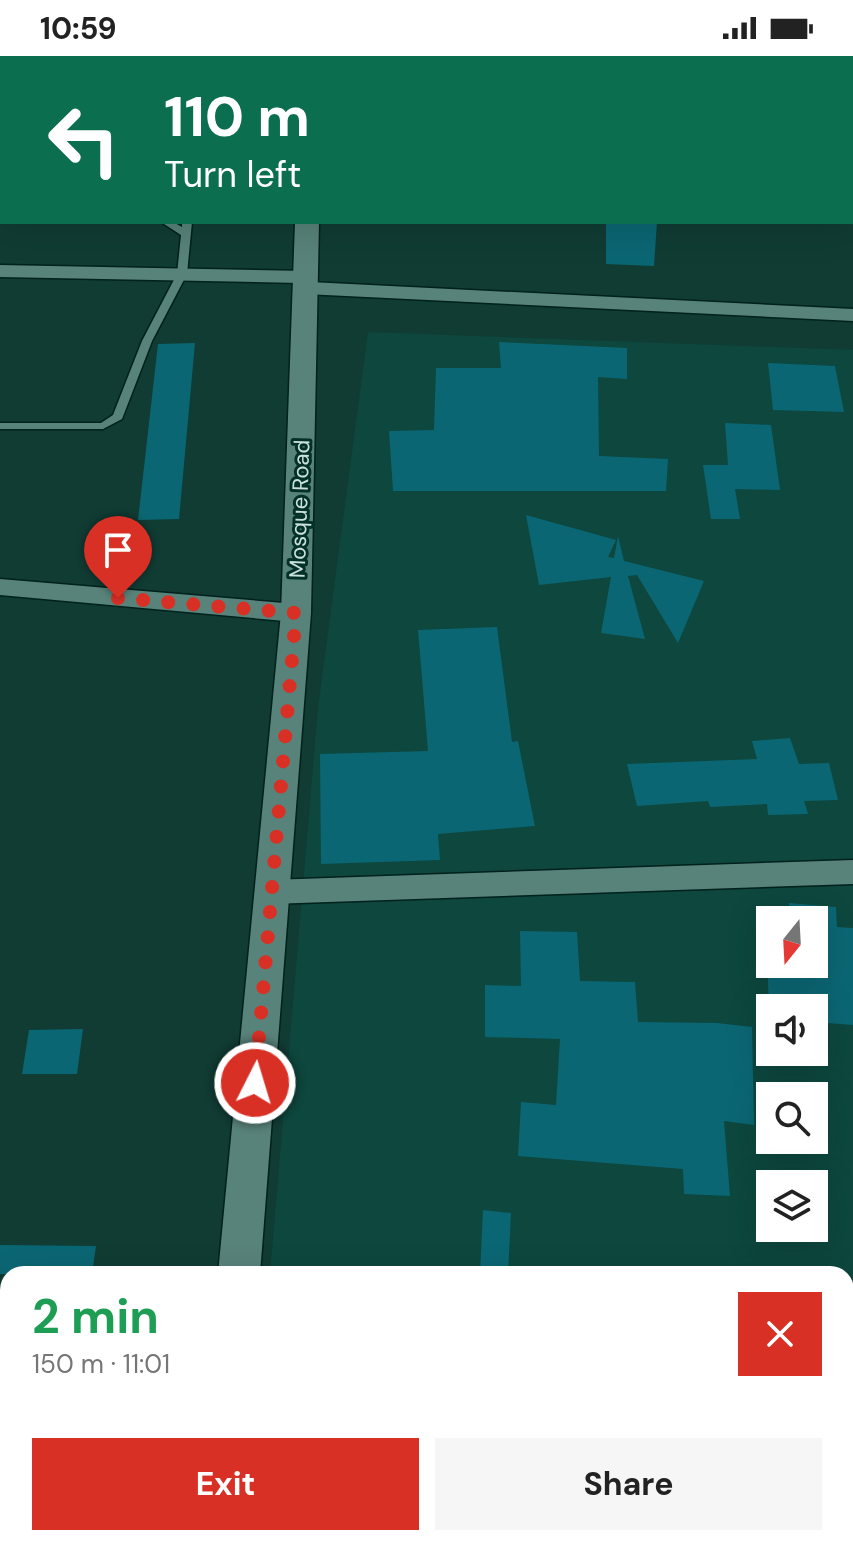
<!DOCTYPE html>
<html lang="en">
<head>
<meta charset="utf-8">
<style>
  body { margin:0; font-family:"DM Sans",sans-serif; background:#f6f6f6; color:#222; height:100vh; display:flex; flex-direction:column; font-size:30px; white-space:nowrap }
  * { box-sizing:border-box; margin:0 }
  p { font-size:26px; color:#767676 }
  .icon { flex:none; width:44px; height:44px; fill:none; stroke:currentColor; stroke-width:2; stroke-linecap:round; stroke-linejoin:round }
  .map { position:relative; flex:1; overflow:hidden }
  .side { position:absolute; left:0px; top:1210px; width:854px; height:280px; display:flex; flex-direction:column; background:#fff; border-radius:24px 24px 0 0; box-shadow:0 8px 32px #0002 }
  .side>* { flex:none }
  .banner { position:absolute; left:0px; top:0px; width:854px; height:168px; box-shadow:0 8px 32px #0002; background:#0b6e4f; color:#fff; overflow:hidden }
  .needle { width:52px; rotate:198deg }
  .buttons { position:absolute; left:756px; top:850px; display:grid; gap:16px }
  .buttons a { display:grid; place-items:center; width:72px; height:72px; border-radius:0px; background:#fff; box-shadow:0 8px 32px #0002; font-size:40px }
  .pin { position:absolute; display:grid; place-items:center; width:68px; height:68px; color:#fff; margin:-82px -34px; border-radius:50% 50% 50% 0; rotate:-45deg; box-shadow:0 0 8px #0007 }
  .pin .icon { rotate:45deg }
  .me { position:absolute; width:88px; margin:-44px; rotate:5deg; stroke-linejoin:round; filter:drop-shadow(0 0 6px #0008) }
  .turn { display:flex; align-items:center; gap:28px; height:168px; padding:0 32px; font-size:36px }
  .turn .icon { width:104px; height:104px; stroke-width:2.5 }
  .turn b { display:block; font-size:56px; line-height:68px }
  .round { display:grid; place-items:center; flex:none; width:84px; height:84px; border-radius:0px; background:#f6f6f6 }
  .headline { display:flex; align-items:center; justify-content:space-between; height:136px; padding:0 32px }
  h1 { font-size:48px; font-weight:700; line-height:60px; color:#1e9e55 }
  .cta { display:flex; gap:16px; margin-top:auto; padding:16px 32px }
  .cta a { flex:1; height:92px; border-radius:0px; background:#d93025; color:#fff; font-size:32px; font-weight:700; line-height:92px; text-align:center }
  .cta a+a { background:#f6f6f6; color:#222 }
  .status { display:flex; justify-content:space-between; align-items:center; height:56px; padding:0 40px; background:#fff; direction:ltr }
  .status svg { height:22px; fill:currentColor }
  .map>svg:first-child { display:block }
</style>
</head>
<body>
<div class="status"><b>10:59</b><svg viewBox="0 0 49 12"><path d="M0 12V9h3v3zM5 12V6h3v6zM10 12V3h3v9zM15 12V0h3v12zM26 1h20v11H26zM47 4h2v5h-2z"/></svg></div>
<div class="map">
<svg width="853" height="1490" viewBox="0 0 853 1490">
  <rect width="100%" height="100%" fill="#103c34"/>
  <path fill="#0d473e" fill-rule="evenodd" d="M368,276l485,18v1196h-603l1,-8h595v-264h-576l48,-566zM770,864h44v44h-44zM770,952h44v44h-44zM770,1040h44v44h-44zM770,1128h44v44h-44z"/>
  <path fill="#0b6673" d="M606,166h51l-3,44 -48,-2z
    M499,286l128,6v31l-29,-2 1,79 69,3 -2,32h-273l-4,-60 45,-1 2,-62h65z
    M195,287l-16,176 -41,1 20,-176z
    M768,307l67,3 9,46 -71,-2z
    M725,367l46,2 9,65 -45,-1 5,30h-29l-8,-54h25z
    M526,459l90,25 -8,17 6,1 4,-22 6,25 80,20 -26,62 -41,-68 -9,1 17,63 -44,-6 10,-56 -72,8z
    M497,571l15,115 6,-1 17,85 -97,8 2,26 -119,4 -1,-110 108,-3 -10,-121z
    M790,682l9,26 30,-1 9,37 -34,1 4,13 -40,1 -1,-11 -57,3 -2,-6 -71,5 -10,-42 130,-5 -5,-18z
    M789,847l47,4 1,20 16,1v97l-39,-3v-14h-45l-3,-74h4v30h44v-44h-24z
    M520,875l57,1 3,49 55,1 3,40 79,1 35,4 2,98 -30,-4 6,75 -46,-2 -1,-25 -165,-13 3,-54 35,3 4,-66 -75,-2v-52l36,1z
    M83,973l-6,45h-55l7,-44z
    M483,1154l28,3 -3,61h-28z
    M0,1189l96,1 -4,28h-92z"/>
  <g fill="none" stroke-linecap="round" stroke-linejoin="round">
    <defs>
      <path id="service" d="M58,0h13l1,2h-13z
        M184,0h13l1,2h-13z
        M161,166h12l9,5v-5h10l-5,52 -35,67 -30,78 -19,10h-103v-6h101l12,-8 29,-74 35,-67 4,-39z"/>
      <path id="minor" d="M0,209l306,6 10,6 -6,5 543,27v12l-548,-27 -10,-6 5,-5 -300,-6z
        M0,523l296,25 9,3 4,6 -4,6 -9,3 -296,-27z
        M853,804v24l-583,20 -10,-4 -5,-8 5,-8 10,-4z
        M0,1364l8,1v38l-8,-1z"/>
      <path id="tertiary" d="M300,0h20v2h-20z
        M295,166h24l-8,391 -51,661h-42l63,-661z
        M194,1482h46v8h-48z"/>
    </defs>
    <use href="#service" stroke="#01211c" stroke-width="3"/>
    <use href="#minor" stroke="#01211c" stroke-width="3"/>
    <use href="#tertiary" stroke="#01211c" stroke-width="3"/>
    <use href="#service" fill="#58837a" fill-rule="evenodd"/>
    <use href="#minor" fill="#58837a" fill-rule="evenodd"/>
    <use href="#tertiary" fill="#58837a" fill-rule="evenodd"/>
  </g>
  <g fill="none" stroke-linecap="round" stroke-linejoin="round">
    <path stroke="#d93025" stroke-width="14" stroke-dasharray="0 25.2" d="M118,542l178,15 -41,470"/>
  </g>
  <g text-anchor="middle" stroke-width="6" stroke-linejoin="round" paint-order="stroke">
    <g font-size="22" fill="#cbe2dc" stroke="#03312a">
      <text transform="translate(299 453) rotate(-88)" y="8">Mosque Road</text>
    </g>
  </g>
</svg>
<div class="buttons">
<a><svg class="needle" viewBox="-14 -14 28 28"><path d="M0-13l5 13h-10z" fill="#e53935"/><path d="M0 13l5-13h-10z" fill="#767676"/></svg></a>
<a><svg class="icon" aria-label="sound" viewBox="0 0 24 24"><path d="M4 9h4l5-4v14l-5-4H4zM17 9q2 3 0 6"/></svg></a>
<a><svg class="icon" aria-label="search" viewBox="0 0 24 24"><circle cx="10" cy="10" r="6"/><path d="M15 15l6 6"/></svg></a>
<a><svg class="icon" aria-label="layers" viewBox="0 0 24 24"><path d="M12 4l9 5-9 5-9-5zM3 14l9 5 9-5"/></svg></a>
</div>
<div class="pin" style="left:118px;top:542px;background:#d93025"><svg class="icon" aria-label="arrive" viewBox="0 0 24 24"><path d="M6 21V4h12l-3 4 3 4H6"/></svg></div>
<svg class="me" style="left:255px;top:1027px" viewBox="-20 -20 40 40"><circle r="17" fill="#d93025" stroke="#fff" stroke-width="3"/><path d="M0-11L8 9 0 5-8 9z" fill="#fff"/></svg>
<div class="banner">
<div class="turn"><svg class="icon" aria-label="left" viewBox="0 0 24 24"><path d="M17 20v-9H6M10 6l-5 5 5 5"/></svg><div><b>110 m</b>Turn left</div></div>
</div>
<section class="side">
<div class="headline"><div><h1>2 min</h1><p>150 m · 11:01</p></div><a class="round" style="background:#d93025;color:#fff"><svg class="icon" aria-label="close" viewBox="0 0 24 24"><path d="M6 6l12 12M18 6L6 18"/></svg></a></div>
<div class="cta"><a>Exit</a><a>Share</a></div>
</section>
</div>
</body>
</html>
